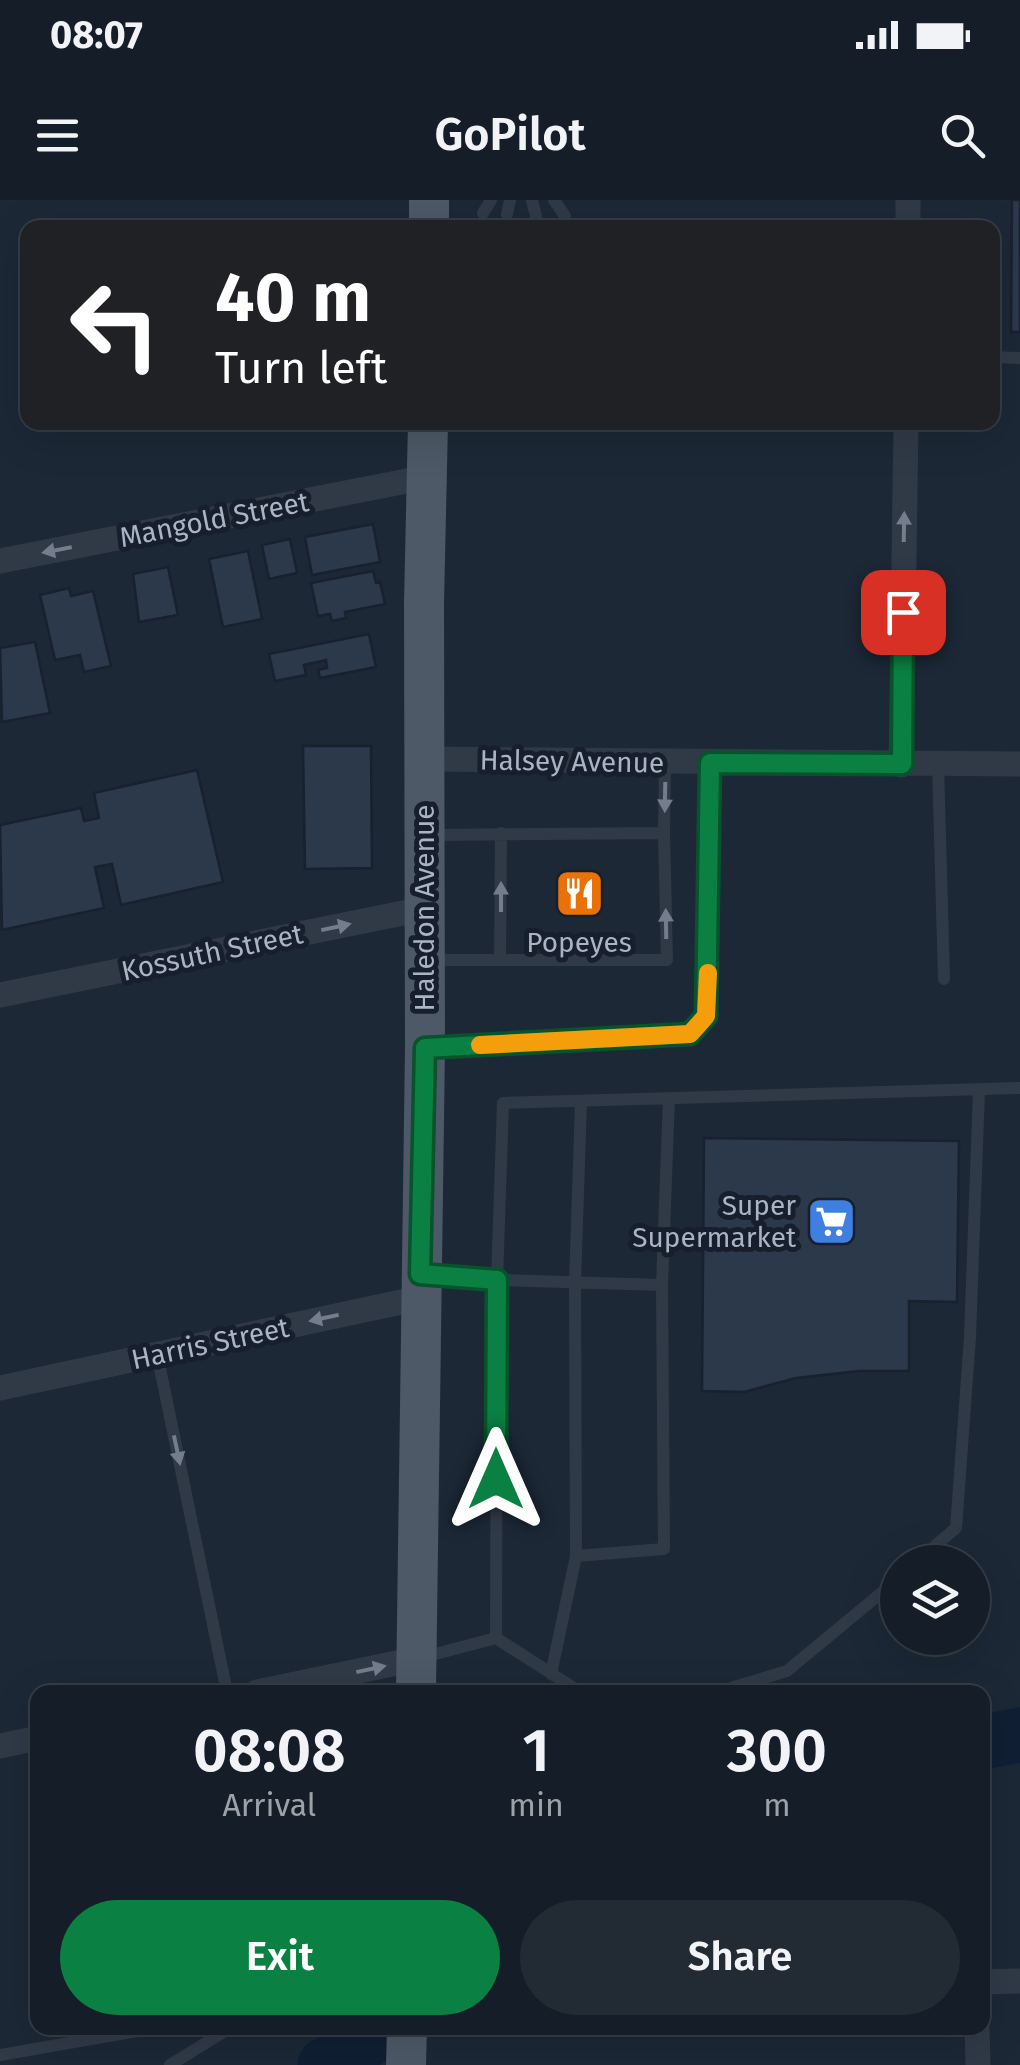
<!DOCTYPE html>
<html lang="en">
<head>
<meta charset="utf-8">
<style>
  body { margin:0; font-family:"Fira Sans",sans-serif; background:#222b34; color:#f1f3f6; height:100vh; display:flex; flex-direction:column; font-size:38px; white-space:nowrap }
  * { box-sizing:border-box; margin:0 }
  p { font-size:32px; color:#9da2a8 }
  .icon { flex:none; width:55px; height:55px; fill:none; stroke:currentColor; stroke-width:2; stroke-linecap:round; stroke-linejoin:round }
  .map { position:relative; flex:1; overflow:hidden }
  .side { position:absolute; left:30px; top:1485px; width:960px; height:350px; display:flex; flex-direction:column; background:#151e28; border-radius:20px; box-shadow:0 10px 40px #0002,0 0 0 2px #343c45 }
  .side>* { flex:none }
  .banner { position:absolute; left:20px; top:20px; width:980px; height:210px; border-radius:20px; box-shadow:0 10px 40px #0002,0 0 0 2px #343c45; background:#202124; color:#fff; overflow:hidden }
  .buttons { position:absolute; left:880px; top:1345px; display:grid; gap:20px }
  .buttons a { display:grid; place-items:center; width:110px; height:110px; border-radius:50%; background:#151e28; box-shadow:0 10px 40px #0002,0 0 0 2px #343c45; font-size:50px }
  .pin { position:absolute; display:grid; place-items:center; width:85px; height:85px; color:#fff; margin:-42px; border-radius:20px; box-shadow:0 5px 15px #0006 }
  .me { position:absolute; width:110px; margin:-55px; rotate:0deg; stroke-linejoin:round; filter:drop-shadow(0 0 8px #0008) }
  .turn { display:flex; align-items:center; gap:35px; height:210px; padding:0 30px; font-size:45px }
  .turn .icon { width:130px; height:130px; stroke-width:2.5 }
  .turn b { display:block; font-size:70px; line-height:85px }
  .eta { display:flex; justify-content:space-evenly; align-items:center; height:170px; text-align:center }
  .eta b { font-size:60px; font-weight:600; line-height:70px }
  .action { display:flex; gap:20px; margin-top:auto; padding:20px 30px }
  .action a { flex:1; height:115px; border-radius:60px; background:#0b8043; color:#fff; font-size:40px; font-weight:600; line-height:115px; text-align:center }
  .action a+a { background:#222b34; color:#f1f3f6 }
  .status { display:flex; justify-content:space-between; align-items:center; height:70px; padding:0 50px; background:#151e28; direction:ltr }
  .status svg { height:28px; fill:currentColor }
  header { display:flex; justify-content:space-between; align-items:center; height:130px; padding:0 30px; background:#151e28; font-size:45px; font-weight:600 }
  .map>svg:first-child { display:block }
</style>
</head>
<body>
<div class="status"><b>08:07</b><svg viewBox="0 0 49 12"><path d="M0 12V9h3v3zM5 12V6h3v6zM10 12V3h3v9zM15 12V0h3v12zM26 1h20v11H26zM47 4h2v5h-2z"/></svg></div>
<header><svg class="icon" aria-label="menu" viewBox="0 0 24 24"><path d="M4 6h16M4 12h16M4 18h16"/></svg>GoPilot<svg class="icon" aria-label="search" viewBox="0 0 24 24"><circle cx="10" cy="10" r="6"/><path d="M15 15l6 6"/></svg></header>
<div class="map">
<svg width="1020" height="1865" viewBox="0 0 1020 1865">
  <rect width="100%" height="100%" fill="#1c2836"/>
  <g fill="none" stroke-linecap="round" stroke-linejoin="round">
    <path stroke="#101f34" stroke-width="55" d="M982,1542l38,-7
      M325,1865l63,-37"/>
  </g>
  <path fill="#2b394b" stroke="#18212d" stroke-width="2.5" d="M1012,0h8v132h-9z
    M373,324l7,38 -68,13 -7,-38z
    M290,339l7,34 -28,6 -7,-34z
    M248,351l14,68 -39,8 -14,-68z
    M168,367l10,48 -39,7 -6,-48z
    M373,371l3,12 4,-1 5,22 -40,8 1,6 -14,3 -2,-7 -12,2 -7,-33z
    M69,388l2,8 22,-5 18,75 -27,6 -4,-17 -25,5 -15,-65z
    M369,434l7,33 -56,11 -2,-8 9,-2 -1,-8 -22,5 2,10 -31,6 -6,-27z
    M35,442l15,71 -48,9 -2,-74z
    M303,546h68l1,122 -67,1z
    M197,570l26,112 -102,23 -9,-41 -17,3 9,41 -102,22 -2,-105 81,-17 3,13 15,-3 -5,-25z
    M704,938l255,3 -2,161 -48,-1v70h-50l-63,7 -52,14 -42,-1z"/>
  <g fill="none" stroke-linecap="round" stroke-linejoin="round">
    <path stroke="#303a47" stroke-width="12" d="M532,0l4,16
      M554,0l11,16
      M483,13l8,-13
      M507,14l3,-14
      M992,157l28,1
      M938,565l6,214
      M664,633l1,-71
      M431,635l233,-2 3,127h-235
      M500,760l1,-127
      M430,847l261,-13 16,-17 3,-254
      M426,1075l71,5 6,-177 517,-15
      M662,1085l7,-187
      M157,1154l70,338
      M576,1356l-1,-273 6,-181
      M916,1362l40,-34 14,-191 9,-247
      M496,1438l84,54
      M424,1457l72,-19 1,-358 165,5 2,264 -88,7 -25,118
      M717,1492l70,-21 111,-92
      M0,1855l154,-27
      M170,1865l60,-37"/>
    <path stroke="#303a47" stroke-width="25" d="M908,28v-28
      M0,361l427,-84
      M423,559l597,5
      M901,565l5,-343
      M0,795l423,-86
      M0,1188l420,-90
      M257,1492l159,-33
      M0,1546l38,-8
      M982,1782l38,-1
      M977,1828l1,37"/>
    <path stroke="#4d5967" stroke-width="40" d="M429,0v28
      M416,1492l9,-644 -1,-444 4,-182
      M406,1865l1,-37"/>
  </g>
  <defs><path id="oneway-solid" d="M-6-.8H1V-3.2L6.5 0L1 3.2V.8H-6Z" transform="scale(2.5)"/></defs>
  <g fill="#737d8c">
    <use href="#oneway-solid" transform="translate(904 327) rotate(-89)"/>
    <use href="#oneway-solid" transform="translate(57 350) rotate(169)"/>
    <use href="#oneway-solid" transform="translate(665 597) rotate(91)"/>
    <use href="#oneway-solid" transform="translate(501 697) rotate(-90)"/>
    <use href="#oneway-solid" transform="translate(666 724) rotate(-91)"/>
    <use href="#oneway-solid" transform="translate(336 727) rotate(-12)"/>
    <use href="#oneway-solid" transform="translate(324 1118) rotate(168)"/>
    <use href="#oneway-solid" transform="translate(177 1250) rotate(78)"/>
    <use href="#oneway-solid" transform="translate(371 1469) rotate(-12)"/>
  </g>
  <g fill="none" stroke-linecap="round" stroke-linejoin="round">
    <defs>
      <path id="route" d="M496,1279l1,-199 -77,-6 5,-226 265,-14 16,-18 4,-253 192,1 1,-152"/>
    </defs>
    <use href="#route" stroke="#07532c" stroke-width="25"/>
    <use href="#route" stroke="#0b8043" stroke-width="18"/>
    <path stroke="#f59e0b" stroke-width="18" d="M480,845l210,-11 16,-18 2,-43"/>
  </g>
  <defs>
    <symbol id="restaurant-square" viewBox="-11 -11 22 22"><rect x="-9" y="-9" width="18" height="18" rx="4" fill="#e8710a" stroke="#161f2b"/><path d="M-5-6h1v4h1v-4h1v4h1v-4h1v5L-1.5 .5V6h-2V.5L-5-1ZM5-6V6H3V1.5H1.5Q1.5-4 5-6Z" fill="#fff"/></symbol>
    <symbol id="supermarket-square" viewBox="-11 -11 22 22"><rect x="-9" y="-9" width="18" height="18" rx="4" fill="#3f7fe0" stroke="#161f2b"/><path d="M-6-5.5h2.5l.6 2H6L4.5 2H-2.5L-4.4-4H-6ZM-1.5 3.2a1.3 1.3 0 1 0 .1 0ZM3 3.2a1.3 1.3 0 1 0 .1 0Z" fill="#fff"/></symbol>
  </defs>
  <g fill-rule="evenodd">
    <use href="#restaurant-square" x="552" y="666" width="55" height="55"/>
    <use href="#supermarket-square" x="804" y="994" width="55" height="55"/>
  </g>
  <g text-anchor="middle" stroke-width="10" stroke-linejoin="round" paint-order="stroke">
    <g font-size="28" fill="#a9b4c5" stroke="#161f2b">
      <text transform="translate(214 319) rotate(-11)" y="10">Mangold Street</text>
      <text transform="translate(572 561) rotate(1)" y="10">Halsey Avenue</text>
      <text transform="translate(424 708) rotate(-90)" y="10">Haledon Avenue</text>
      <text transform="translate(212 752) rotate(-12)" y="10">Kossuth Street</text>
      <text transform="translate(210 1143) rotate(-12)" y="10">Harris Street</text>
    </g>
    <g font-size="28" fill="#a9b4c5" stroke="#161f2b">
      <text x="579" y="752">Popeyes</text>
      <text x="796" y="1015" text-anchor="end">Super<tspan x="796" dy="32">Supermarket</tspan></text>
    </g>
  </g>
</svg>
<div class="buttons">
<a><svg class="icon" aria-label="layers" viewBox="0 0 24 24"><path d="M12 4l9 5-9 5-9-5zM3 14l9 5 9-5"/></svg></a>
</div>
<div class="pin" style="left:903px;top:412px;background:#d93025"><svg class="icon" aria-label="arrive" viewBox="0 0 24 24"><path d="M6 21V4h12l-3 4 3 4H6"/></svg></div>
<svg class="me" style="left:496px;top:1279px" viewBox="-20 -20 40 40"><path d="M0-17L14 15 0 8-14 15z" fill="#0b8043" stroke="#fff" stroke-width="4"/></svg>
<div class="banner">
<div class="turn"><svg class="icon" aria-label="left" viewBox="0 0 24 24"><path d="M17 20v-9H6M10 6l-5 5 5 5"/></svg><div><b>40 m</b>Turn left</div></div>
</div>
<section class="side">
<div class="eta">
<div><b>08:08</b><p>Arrival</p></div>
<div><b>1</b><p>min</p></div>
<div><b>300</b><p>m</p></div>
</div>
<div class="action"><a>Exit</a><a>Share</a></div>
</section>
</div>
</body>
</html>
